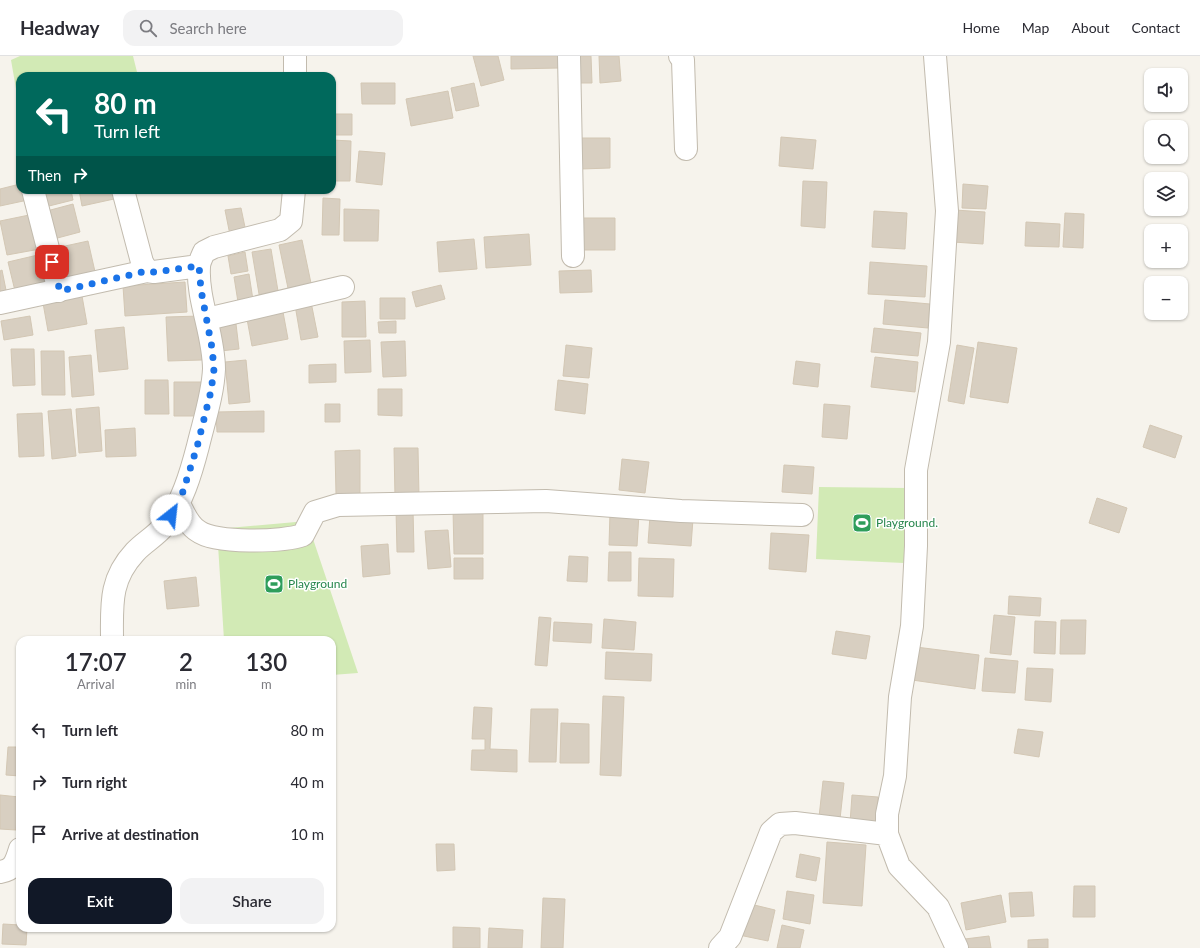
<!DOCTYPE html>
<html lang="en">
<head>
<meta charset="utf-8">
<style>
  body { margin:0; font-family:Lato,sans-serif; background:#f2f2f3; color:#2b2b33; height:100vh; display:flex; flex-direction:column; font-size:15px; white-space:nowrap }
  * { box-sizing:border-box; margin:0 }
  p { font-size:13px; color:#7c7c81 }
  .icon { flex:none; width:22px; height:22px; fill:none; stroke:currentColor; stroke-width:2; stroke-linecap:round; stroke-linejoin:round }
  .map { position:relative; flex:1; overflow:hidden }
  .details { position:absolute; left:16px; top:580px; width:320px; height:296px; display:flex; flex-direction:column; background:#fff; border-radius:12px; box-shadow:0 1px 3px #0004 }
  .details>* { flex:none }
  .guide { position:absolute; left:16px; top:16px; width:320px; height:122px; border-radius:12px; box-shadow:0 1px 3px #0004; background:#00695c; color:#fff; overflow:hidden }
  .controls { position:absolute; left:1144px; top:12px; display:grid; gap:8px }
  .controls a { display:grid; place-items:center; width:44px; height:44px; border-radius:8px; background:#fff; box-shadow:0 1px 3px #0004; font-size:20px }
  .pin { position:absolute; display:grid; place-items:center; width:34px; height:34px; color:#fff; margin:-17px; border-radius:8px; box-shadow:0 2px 6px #0006 }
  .me { position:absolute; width:44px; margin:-22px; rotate:29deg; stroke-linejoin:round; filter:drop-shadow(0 0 3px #0008) }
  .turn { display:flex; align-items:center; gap:14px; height:84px; padding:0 12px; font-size:18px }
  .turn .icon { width:52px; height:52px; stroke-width:2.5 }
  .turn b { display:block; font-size:28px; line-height:34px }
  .then { display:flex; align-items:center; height:38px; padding:0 12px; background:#0003; gap:8px; font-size:15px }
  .eta { display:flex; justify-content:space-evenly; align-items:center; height:68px; text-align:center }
  .eta b { font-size:24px; font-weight:600; line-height:28px }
  .cta { display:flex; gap:8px; margin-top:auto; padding:8px 12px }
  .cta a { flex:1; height:46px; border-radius:12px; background:#111827; color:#fff; font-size:16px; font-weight:600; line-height:46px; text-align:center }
  .cta a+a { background:#f2f2f3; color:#2b2b33 }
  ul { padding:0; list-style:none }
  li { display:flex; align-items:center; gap:12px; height:52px; padding:0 12px }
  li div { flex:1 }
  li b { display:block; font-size:15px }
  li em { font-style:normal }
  header { display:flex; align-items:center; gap:24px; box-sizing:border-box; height:56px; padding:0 20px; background:#fff; border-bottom:1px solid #e1e1e2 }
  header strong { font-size:19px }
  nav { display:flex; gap:22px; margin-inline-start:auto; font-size:14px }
  .search { width:280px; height:36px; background:#f2f2f3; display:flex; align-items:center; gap:10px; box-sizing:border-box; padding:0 14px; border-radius:12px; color:#7c7c81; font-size:15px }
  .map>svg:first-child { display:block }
</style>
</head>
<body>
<header>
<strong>Headway</strong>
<div class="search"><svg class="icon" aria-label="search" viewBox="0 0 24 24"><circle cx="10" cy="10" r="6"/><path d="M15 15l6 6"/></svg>Search here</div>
<nav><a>Home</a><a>Map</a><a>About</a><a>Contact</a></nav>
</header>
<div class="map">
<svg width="1200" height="892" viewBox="0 0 1200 892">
  <rect width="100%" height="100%" fill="#f6f3ec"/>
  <path fill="#d2eab5" d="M20,0h113l5,20h-118v36l-9,-52z
    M819,431l89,1 -4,75 -88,-4z
    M307,465l51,152 -26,2v-35h-108l-7,-111z"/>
  <path fill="#d8cfc1" stroke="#d3c7b4" d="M473,0h25l6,24 -23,6z
    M511,0h48v12l-48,1z
    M573,0h18l1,27h-18z
    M599,0h20l2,25 -21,2z
    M361,27h34v21h-33z
    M474,27l5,23 -23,5 -5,-23z
    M448,35l5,27 -42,8 -5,-27z
    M332,58h20v21h-20z
    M781,81l35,3 -3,29 -34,-3z
    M580,82h30v30l-29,1z
    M332,84l19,1 -1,40h-18z
    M359,95l26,2 -3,32 -26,-3z
    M803,125l24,1 -2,46 -24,-2z
    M20,128v6h6l2,10 -28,6v-17z
    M963,128l25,2 -2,23 -24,-1z
    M41,134h30l2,10 -28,7z
    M79,134h33l2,9 -32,7z
    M323,142l17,1 -1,36h-17z
    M73,148l7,28 -30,8 -7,-28z
    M241,152l5,24 -16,3 -5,-25z
    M344,153l35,1 -1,31h-34z
    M955,154l30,2 -2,32 -30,-2z
    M874,155l33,2 -2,36 -33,-2z
    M1065,157l19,1 -1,34 -20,-1z
    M34,158l6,35 -33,6 -7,-34z
    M581,162h34v32h-34z
    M1026,166l34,2 -1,23 -34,-1z
    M529,178l2,31 -45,3 -2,-31z
    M474,183l3,30 -38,3 -2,-30z
    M302,184l10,48 -23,5 -10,-48z
    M88,185l8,35 -32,7 -8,-35z
    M271,193l8,48 -19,3 -8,-48z
    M245,196l3,19 -17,3 -3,-18z
    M42,198l7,33 -33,8 -8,-33z
    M870,206l57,4 -2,31 -57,-3z
    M2,214l5,25 -7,2v-26z
    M591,214l1,22 -32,1 -1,-22z
    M249,218l4,26 -15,2 -4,-25z
    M185,226l2,30 -62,4 -2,-30z
    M441,229l4,14 -29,8 -4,-15z
    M82,240l5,28 -39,7 -5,-28z
    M380,242h25v21h-25z
    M885,244l45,4 -2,24 -45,-4z
    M365,245l1,36h-24v-35z
    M311,246l7,35 -17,3 -6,-35z
    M283,256l5,27 -36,7 -5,-27z
    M30,260l3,19 -29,5 -3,-19z
    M200,260l2,44 -34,1 -2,-44z
    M396,265v12h-17l-1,-11z
    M236,268l3,25 -19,2 -3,-25z
    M124,271l4,42 -29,3 -4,-42z
    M874,272l47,5 -3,23 -47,-4z
    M370,284l1,32 -26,1 -1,-32z
    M405,285l1,35 -23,1 -2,-35z
    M978,286l39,6 -9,55 -38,-6z
    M566,289l26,3 -3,30 -26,-2z
    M957,289l17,3 -10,56 -16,-3z
    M11,293h23l1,36 -22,1z
    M41,295h23l1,44h-23z
    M91,299l3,40 -22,2 -3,-40z
    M875,301l43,5 -3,30 -44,-5z
    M246,304l4,42 -21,2 -4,-42z
    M796,305l24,3 -2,23 -25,-3z
    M336,308v18l-27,1v-18z
    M145,324h23l1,34h-24z
    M558,324l30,4 -3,30 -30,-4z
    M174,326h28l-1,34h-27z
    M378,333h24v27l-24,-1z
    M325,348h15v18h-15z
    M824,348l26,2 -3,33 -25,-2z
    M99,351l3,44 -23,2 -3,-44z
    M71,353l5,47 -24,3 -4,-48z
    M264,355v21h-47l-1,-20z
    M42,357l2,43 -25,1 -2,-43z
    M1150,369l32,11 -7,22 -32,-11z
    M135,372l1,28 -30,1 -1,-27z
    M394,392h24l1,49h-24z
    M360,394v44h-24l-1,-43z
    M622,403l27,3 -4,31 -26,-3z
    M784,409l30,2 -2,27 -30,-2z
    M1097,442l30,10 -8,25 -30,-10z
    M396,453h17l1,43h-17z
    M453,453h30v45h-29z
    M610,457l29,1 -2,32 -28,-1z
    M650,460l43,3 -2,27 -43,-3z
    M448,474l3,37 -23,2 -3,-38z
    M771,477l38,2 -3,37 -37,-3z
    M388,488l2,30 -27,3 -2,-31z
    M609,496h22v29h-23z
    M569,500l19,1 -1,25 -20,-1z
    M454,502h29v21h-29z
    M639,502l35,1 -1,38 -35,-1z
    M196,521l3,29 -32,3 -3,-28z
    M1009,540l32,2 -1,18 -32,-2z
    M994,559l21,2 -4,38 -21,-2z
    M539,561l12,1 -4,48 -12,-1z
    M604,563l32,3 -2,28 -32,-2z
    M1061,564h25l-1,34h-25z
    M1035,565l21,1 -1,32 -21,-1z
    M554,566l38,2 -1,19 -38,-2z
    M836,575l34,5 -4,23 -34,-5z
    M916,591l63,8 -4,34 -63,-9z
    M606,596l46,2 -1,27 -46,-2z
    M985,602l33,3 -3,32 -33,-2z
    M1027,612l26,1 -2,33 -26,-2z
    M603,640l21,1 -3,79 -21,-1z
    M474,651l18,1 -2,41 27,1v22l-46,-2 1,-20h13v-11h-13z
    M531,653h27l-2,53h-27z
    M561,667l28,1v39h-29z
    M1018,673l25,3 -4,25 -25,-4z
    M8,691h12v29l-14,-1z
    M823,725l21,2 -4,36 -21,-2z
    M0,739l19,2 -3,33 -16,-1z
    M852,739l26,2 -2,28 -26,-2z
    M827,786l39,3 -4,61 -39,-3z
    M436,788h18l1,26 -18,1z
    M800,798l20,4 -4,23 -20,-4z
    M1074,830h21v31h-22z
    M787,835l27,4 -4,29 -27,-5z
    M1032,836l2,24 -23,1 -2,-24z
    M1001,839l5,27 -40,8 -5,-27z
    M543,842l22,1 -2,49h-22z
    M746,847l29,7 -7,31 -29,-6z
    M3,868l17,1v3h7l-1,17 -24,-1z
    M782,869l22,5 -4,18h-23z
    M453,871l27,1v20h-27z
    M489,872l34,2 -1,18h-34z
    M989,880l2,12h-25l-1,-9z
    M1048,883v9h-20v-8z"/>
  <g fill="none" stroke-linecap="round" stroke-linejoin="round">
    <defs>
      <path id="minor" d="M569,0l4,200
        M680,0l3,4 3,89
        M935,0l12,155 -8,131 -23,128v76l-4,80 -12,71 -5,79 -8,38v20l12,32 39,41 19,41
        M295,20v-20
        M33,134l26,101
        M123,134l19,72 5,9 7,1 45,-6
        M0,247l147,-32
        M207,263l136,-32
        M179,448c5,9 9,21 19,27 17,13 85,11 105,4l12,-23 23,-7 208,-4 135,10 121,4
        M112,584c0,-35 -3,-60 23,-88 8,-9 21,-16 29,-26 18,-22 27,-53 34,-80 6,-25 15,-52 16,-77 0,-35 -17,-69 -15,-102 0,-5 3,-10 5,-15l10,-5 66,-17 11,-9 3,-31
        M0,816c14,-2 16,-10 20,-23
        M720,892l10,-11 41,-105 9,-8 15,-1 92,11"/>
    </defs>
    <use href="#minor" stroke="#c2bbae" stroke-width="24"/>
    <use href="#minor" stroke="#fff" stroke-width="22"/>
  </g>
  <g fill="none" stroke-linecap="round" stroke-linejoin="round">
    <path stroke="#1a73e8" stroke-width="7" stroke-dasharray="0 12.6" d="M52,206l8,29 87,-20 7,1 45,-6 2,24 11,58 2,21 -3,22 -14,56 -18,57 -8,11"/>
  </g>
  <defs>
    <symbol id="stadium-square" viewBox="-11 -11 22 22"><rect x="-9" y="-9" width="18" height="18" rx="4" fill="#2e9e5b" stroke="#fff"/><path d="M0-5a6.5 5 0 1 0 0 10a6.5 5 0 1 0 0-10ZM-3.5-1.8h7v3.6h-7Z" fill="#fff"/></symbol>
  </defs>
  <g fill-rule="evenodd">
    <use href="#stadium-square" x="851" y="456" width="22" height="22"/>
    <use href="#stadium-square" x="263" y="517" width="22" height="22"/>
  </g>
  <g text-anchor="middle" stroke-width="3" stroke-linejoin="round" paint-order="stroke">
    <g font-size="12" fill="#27864d" stroke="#fff" text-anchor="start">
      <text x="876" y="471">Playground.</text>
      <text x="288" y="532">Playground</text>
    </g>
  </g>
</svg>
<div class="controls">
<a><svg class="icon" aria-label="sound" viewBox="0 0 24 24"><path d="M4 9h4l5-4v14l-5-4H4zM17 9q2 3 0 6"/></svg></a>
<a><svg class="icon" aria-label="search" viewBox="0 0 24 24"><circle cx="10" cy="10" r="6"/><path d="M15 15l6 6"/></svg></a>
<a><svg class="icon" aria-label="layers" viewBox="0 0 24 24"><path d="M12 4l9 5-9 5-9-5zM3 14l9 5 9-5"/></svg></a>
<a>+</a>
<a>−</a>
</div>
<div class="pin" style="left:52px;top:206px;background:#d93025"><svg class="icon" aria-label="arrive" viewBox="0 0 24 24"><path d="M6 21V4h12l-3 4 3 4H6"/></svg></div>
<svg class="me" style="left:171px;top:459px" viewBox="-20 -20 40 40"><circle r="19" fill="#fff"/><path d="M0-13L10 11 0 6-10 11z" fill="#1a73e8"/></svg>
<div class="guide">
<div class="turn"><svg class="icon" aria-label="left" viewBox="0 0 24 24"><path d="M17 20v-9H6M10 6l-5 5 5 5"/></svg><div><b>80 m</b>Turn left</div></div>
<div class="then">Then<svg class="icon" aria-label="right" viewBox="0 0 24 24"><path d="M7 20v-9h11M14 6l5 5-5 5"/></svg></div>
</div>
<section class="details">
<div class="eta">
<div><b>17:07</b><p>Arrival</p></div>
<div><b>2</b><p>min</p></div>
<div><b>130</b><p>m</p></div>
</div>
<ul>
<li><svg class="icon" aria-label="left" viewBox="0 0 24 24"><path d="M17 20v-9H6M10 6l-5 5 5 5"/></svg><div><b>Turn left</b></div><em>80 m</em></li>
<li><svg class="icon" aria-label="right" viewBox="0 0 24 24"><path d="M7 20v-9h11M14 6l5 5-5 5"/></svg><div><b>Turn right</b></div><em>40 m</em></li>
<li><svg class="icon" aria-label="arrive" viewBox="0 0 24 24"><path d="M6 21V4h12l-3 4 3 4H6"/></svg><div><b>Arrive at destination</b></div><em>10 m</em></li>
</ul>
<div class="cta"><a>Exit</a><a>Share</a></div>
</section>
</div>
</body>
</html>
